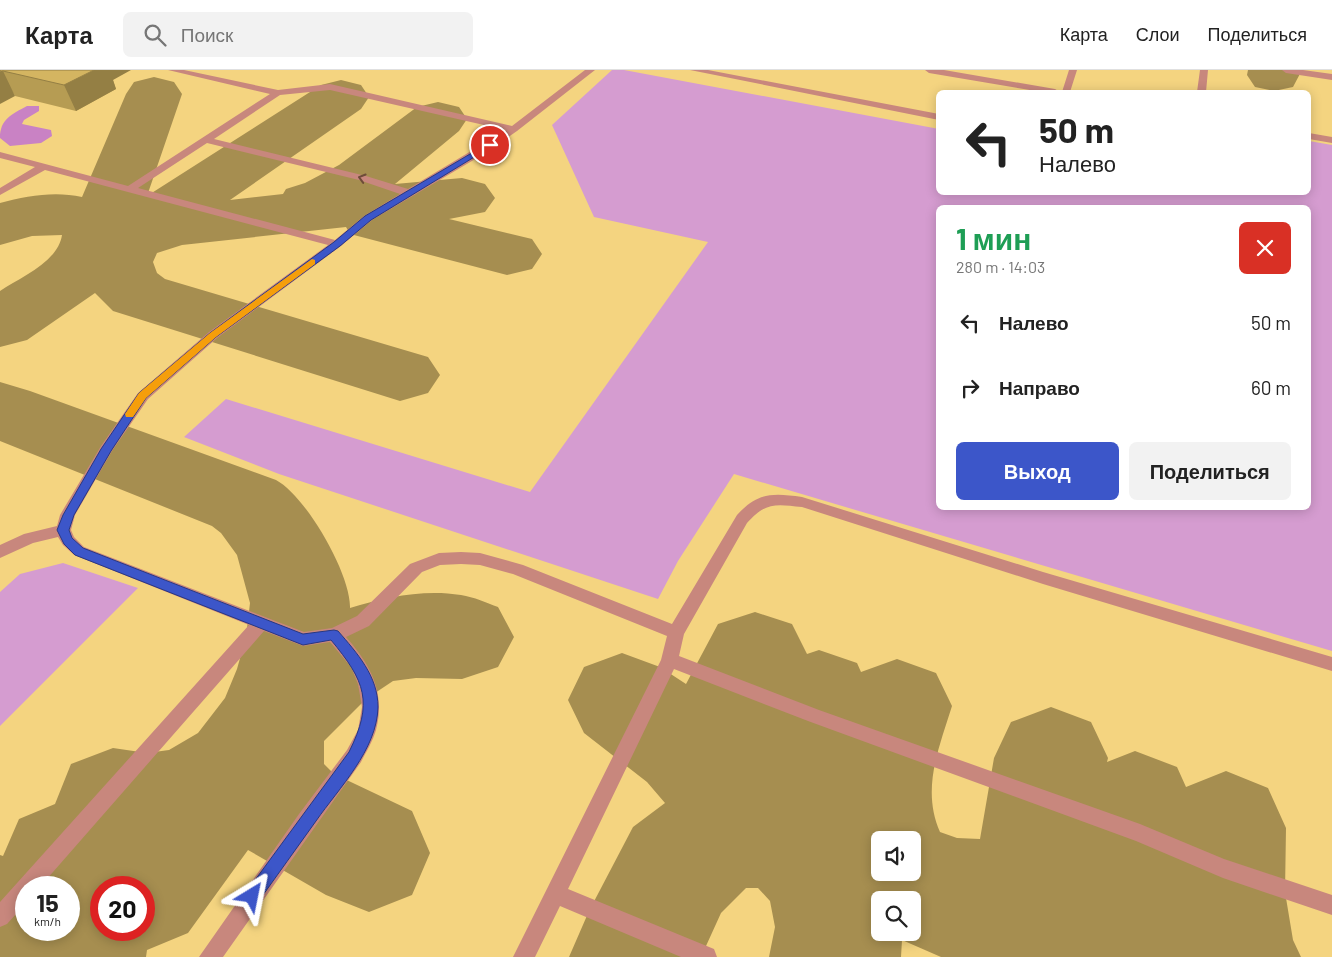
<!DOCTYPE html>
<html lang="ru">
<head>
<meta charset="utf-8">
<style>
  body { margin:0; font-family:Barlow,sans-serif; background:#f2f2f2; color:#222; height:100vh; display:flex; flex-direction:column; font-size:19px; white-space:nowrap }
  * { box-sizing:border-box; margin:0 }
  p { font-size:16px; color:#767676 }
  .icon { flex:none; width:28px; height:28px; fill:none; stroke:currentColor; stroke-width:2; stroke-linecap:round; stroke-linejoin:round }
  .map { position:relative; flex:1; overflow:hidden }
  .side { position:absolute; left:936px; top:135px; width:375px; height:305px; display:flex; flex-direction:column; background:#fff; border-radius:8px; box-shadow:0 2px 12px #0003 }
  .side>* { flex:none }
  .hud { position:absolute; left:936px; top:20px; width:375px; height:105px; border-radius:8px; box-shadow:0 2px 12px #0003; background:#fff; color:#222; overflow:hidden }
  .controls { position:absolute; left:871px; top:761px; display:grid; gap:10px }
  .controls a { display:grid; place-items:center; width:50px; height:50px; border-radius:8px; background:#fff; box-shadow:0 2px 12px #0003; font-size:25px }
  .speed { position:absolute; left:15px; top:806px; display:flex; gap:10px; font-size:25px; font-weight:700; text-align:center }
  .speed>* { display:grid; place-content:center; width:65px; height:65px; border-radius:50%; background:#fff; box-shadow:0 2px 12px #0003; line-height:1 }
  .speed small { font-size:12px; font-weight:400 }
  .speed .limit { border:8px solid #d22; background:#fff; color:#111 }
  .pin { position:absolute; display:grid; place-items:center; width:42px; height:42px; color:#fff; margin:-21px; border:2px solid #fff; border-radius:50%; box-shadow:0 1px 5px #0007 }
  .me { position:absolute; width:55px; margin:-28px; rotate:35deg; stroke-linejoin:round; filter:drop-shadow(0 0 4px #0008) }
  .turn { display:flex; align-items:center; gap:18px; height:105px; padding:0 20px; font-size:22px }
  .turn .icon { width:65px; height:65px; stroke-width:2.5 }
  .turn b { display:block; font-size:35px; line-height:42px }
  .round { display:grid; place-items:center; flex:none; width:52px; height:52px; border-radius:8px; background:#f2f2f2 }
  .head { display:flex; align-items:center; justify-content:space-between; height:85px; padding:0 20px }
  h1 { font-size:30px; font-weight:700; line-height:38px; color:#1e9e55 }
  .primary-button { display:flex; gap:10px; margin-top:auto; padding:10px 20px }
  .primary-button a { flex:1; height:58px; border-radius:8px; background:#3c56c9; color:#fff; font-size:20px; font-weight:700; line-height:58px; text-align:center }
  .primary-button a+a { background:#f2f2f2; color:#222 }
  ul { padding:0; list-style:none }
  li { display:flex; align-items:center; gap:15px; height:65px; padding:0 20px }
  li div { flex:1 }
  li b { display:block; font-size:19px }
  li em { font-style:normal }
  header { display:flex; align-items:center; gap:30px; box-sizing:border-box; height:70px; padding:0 25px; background:#fff; border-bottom:1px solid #e0e0e0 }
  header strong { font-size:24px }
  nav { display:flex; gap:28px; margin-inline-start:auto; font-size:18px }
  .search { width:350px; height:45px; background:#f2f2f2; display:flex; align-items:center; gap:12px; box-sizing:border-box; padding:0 18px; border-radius:8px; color:#767676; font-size:19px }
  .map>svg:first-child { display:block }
</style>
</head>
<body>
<header>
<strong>Карта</strong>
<div class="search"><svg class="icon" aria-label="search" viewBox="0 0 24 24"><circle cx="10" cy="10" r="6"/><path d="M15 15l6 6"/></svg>Поиск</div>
<nav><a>Карта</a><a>Слои</a><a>Поделиться</a></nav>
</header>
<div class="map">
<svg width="1332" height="887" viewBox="0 0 1332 887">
  <rect width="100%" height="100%" fill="#f4d480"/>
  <path fill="#d59cd0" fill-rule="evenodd" d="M612,0h12l315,59v63h370v-51l23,4v506l-598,-177 -56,87 -20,38 -379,-125 -95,-37 42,-38 304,93 178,-250 -114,-25 -42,-92zM939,138h370v300h-370z
    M63,493l75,25 -138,138v-134l20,-18z"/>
  <path fill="#c982c4" d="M27,36h12v5l-15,9 -2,4 29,6 1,6 -11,7 -31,3 -10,-8c0,-19 12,-24 27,-32z"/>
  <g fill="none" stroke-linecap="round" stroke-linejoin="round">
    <path fill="#a68e50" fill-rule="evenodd" d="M1248,0h54l-9,17 -19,4 -19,-4 -8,-12z
      M154,7l20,5 8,12 -35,102 174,-111 20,-5 20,5 8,12 -8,12 -131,91 53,-6 3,-5 19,-6 34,-18 78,-58 21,-5 21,5 8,12 -8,12 -64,53 67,-6 23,6 10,14 -10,14 -36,7 83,20 10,15 -10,15 -25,6 -157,-41 -4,-7 -164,18 -25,8 -4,9 4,11 8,6 263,78 12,18 -12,18 -28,8 -287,-90 -18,-18 -68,47 -27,7v-56c21,-14 58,-29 62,-56l-30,1 -32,9v-42c27,-7 54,-12 82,-6l44,-103 8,-12z
      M0,312l30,9 246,89c30,16 75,94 74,128 35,-11 74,-19 111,-13 13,2 26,8 37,12l16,30 -16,30 -36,12 -46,-1 -23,3 -27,18 -42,42v23l10,10 78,37 18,42 -18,42 -43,17 -43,-17 -78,-45 -60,83 -41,17 -1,7h-146v-102l3,1 16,-37 36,-15 16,-40 42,-16 34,5 22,-3 29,-17 27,-35 12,-29 9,-32 4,-34 -13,-48 -16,-22 -9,-7 -212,-85zM26,818h43v42h-43zM101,818h43v42h-43z
      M755,542l37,12 15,30 12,-4 38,13 4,9 36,-13 39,14 16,33c-13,42 -31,83 -12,126l17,6 23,1 14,-81 17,-36 40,-15 40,15 17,36 -1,4 28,-11 42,16 9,20 40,-16 42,17 18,40 -1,64 8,48 8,17h-360l-39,-17 -1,17h-132l6,-30 -5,-26 -12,-13h-12l-25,25 -20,44h-132l20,-46 44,-84 32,-24 -18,-21 -63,-49 -16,-33 16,-33 38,-14 38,14 26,17 32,-60zM880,770h32v32h-32zM880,830h32v32h-32z"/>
    <path fill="#c8877d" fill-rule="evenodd" d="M168,0h16l94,20 52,-6 182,42 73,-56h10l-78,61 -35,24 -110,65 -31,26 -124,92 -69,61 -36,52 -37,64 -4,15 3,7 10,10 220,85 28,-4 25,-12 53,-52 29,-11 22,-1 19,1 43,12 149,59 65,-109c21,-23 36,-22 65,-18l241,75 289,85v14l-289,-87 -241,-77c-27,-3 -36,-5 -55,16l-63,111 -5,22 140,54 321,114 84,35 108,36v20l-109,-37 -87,-37 -328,-120 -134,-52 -106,220 146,60 3,8h-36l-121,-51 -25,51h-22l148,-297 6,-24 -154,-62 -33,-9 -19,-1 -21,1 -18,7 -53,54 -23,11c24,27 40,55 30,93 -3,11 -10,22 -15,32l-138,195h-24l100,-143 48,-64 11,-20 4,-23 -4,-23 -7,-17 -21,-25 -27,4 -39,-15 -225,257h-13v15l-19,21 -7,3v-25l249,-277 -175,-70 -11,-10 -5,-8 -25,6 -33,15v-13l24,-11 33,-8 3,-11 41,-69 37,-53 71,-61 119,-87 -283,-75 -45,25v-7l35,-21 -35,-9v-6l128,34 142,-92zM330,20l176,40 -98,59 -42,-13 -152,-37 66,-44zM207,73l152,37 41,14 -36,22 -29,24 -197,-52z
      M690,0h18l231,44v6z
      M925,0h19l111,19 5,3h-18l-113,-19z
      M1069,0h8l-7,22h-8z
      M1200,0h8l-2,22h-9z
      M1282,0h21l29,4v6l-46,-7z
      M1309,63l23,4v6l-23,-4z"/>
  </g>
  <path fill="#b69c53" d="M0,0l113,10 3,9 -40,22 -61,-15z"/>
  <path fill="#947f44" d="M94,0h37l-18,10 3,9 -40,22 -12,-26z
    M3,1l12,25 -15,8v-32z"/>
  <path fill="#d4b561" stroke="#947f44" d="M0,0h94l-30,15 -61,-14 -3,1z"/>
  <defs><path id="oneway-chevron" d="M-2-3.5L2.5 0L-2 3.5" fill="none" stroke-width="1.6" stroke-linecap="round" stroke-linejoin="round" transform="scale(1.25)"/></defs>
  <use stroke="#6e4c39" href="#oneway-chevron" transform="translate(362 108) rotate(-164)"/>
  <path fill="#3c56c9" stroke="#273883" d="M487,74l7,1 -123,75 -31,26 -124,91 -70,61 -35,53 -37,64 -5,15 3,8 11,10 220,86 31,-4 4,1c19,22 40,45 40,76 -1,43 -39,81 -62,114 -19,27 -39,54 -58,81l-6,2 -5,-2 -2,-6 2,-5 102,-139c25,-50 16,-71 -18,-112l-28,5 -228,-90 -11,-11 -7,-14 6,-15 38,-66 38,-56 71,-60 124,-91 31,-26z"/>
  <path fill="#f59e0b" d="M312,189l3,1v4l-99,73 -70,61 -13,19h-7l-1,-3 14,-21 71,-60z"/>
</svg>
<div class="controls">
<a><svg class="icon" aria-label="sound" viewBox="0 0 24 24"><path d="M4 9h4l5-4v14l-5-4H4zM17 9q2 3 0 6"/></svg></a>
<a><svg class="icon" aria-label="search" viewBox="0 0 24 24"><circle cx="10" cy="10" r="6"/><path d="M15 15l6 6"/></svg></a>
</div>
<div class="speed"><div>15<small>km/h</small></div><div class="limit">20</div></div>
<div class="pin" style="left:490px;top:75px;background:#d93025"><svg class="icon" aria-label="arrive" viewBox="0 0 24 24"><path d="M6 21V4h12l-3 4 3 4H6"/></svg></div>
<svg class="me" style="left:252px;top:826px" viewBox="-20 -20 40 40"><path d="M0-17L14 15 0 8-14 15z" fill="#3c56c9" stroke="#fff" stroke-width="4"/></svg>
<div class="hud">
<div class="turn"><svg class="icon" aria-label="left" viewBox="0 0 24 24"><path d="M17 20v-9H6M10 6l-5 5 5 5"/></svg><div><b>50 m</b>Налево</div></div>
</div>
<section class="side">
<div class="head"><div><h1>1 мин</h1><p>280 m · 14:03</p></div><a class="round" style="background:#d93025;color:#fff"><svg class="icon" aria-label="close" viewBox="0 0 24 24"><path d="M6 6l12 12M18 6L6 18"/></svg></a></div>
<ul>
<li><svg class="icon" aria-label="left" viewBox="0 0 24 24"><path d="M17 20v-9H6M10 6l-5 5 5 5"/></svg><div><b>Налево</b></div><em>50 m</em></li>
<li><svg class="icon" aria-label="right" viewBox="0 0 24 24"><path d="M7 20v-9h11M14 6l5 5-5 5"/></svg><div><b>Направо</b></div><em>60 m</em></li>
</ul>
<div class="primary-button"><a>Выход</a><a>Поделиться</a></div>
</section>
</div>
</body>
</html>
